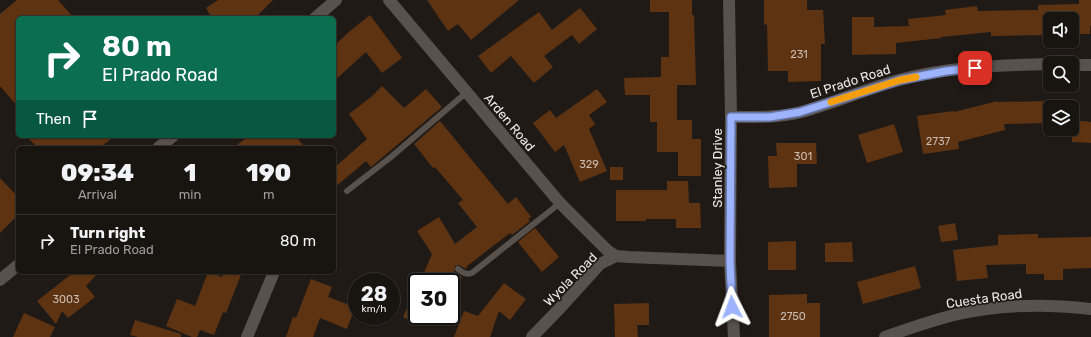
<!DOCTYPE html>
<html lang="en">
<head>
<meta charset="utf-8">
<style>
  body { margin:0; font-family:Rubik,sans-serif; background:#25211e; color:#f1f3f6; height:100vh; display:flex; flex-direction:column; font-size:15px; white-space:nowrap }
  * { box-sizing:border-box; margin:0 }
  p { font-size:13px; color:#9f9e9f }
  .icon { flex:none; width:22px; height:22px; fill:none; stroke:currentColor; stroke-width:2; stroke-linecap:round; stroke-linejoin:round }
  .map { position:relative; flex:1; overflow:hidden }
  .drawer { position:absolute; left:16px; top:146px; width:320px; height:128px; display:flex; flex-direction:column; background:#181410; border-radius:6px; box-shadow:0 1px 3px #0004,0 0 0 1px #363330 }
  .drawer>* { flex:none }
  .banner { position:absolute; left:16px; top:16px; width:320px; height:122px; border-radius:6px; box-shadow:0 1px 3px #0004,0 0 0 1px #363330; background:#0b6e4f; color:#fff; overflow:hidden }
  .fabs { position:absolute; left:1043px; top:12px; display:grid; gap:8px }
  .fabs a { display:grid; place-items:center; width:36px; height:36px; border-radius:6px; background:#181410; box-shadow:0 1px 3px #0004,0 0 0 1px #363330; font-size:20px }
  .speed { position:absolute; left:348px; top:273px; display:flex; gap:8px; font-size:20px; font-weight:700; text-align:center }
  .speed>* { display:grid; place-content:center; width:52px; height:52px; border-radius:50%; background:#181410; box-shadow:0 1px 3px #0004,0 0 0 1px #363330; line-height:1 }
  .speed small { font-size:10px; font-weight:400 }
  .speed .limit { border:2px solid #111; border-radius:6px; background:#fff; color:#111 }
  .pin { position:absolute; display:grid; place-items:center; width:34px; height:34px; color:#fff; margin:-17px; border-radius:8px; box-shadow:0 2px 6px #0006 }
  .me { position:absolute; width:44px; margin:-22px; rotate:357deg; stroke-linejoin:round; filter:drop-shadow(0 0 3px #0008) }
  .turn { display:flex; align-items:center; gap:14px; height:84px; padding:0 20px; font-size:18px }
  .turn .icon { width:52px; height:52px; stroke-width:2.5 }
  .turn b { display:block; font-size:28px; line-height:34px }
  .then { display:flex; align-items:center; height:38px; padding:0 20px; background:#0003; gap:8px; font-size:15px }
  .eta { display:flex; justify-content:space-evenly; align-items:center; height:68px; text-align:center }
  .eta b { font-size:24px; font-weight:800; line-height:28px }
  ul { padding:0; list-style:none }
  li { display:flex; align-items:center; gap:12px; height:52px; padding:0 20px; border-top:1px solid #363330 }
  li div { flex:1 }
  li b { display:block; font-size:15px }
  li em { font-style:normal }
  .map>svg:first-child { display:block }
</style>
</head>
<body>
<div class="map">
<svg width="1091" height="337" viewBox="0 0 1091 337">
  <rect width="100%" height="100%" fill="#201a16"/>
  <path fill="#5e3312" d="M17,0h41l16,18h-56v89l-18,-21v-72z
    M218,0h55l-18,18h-43l-6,-10z
    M427,0h92l-48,40 -13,-16 -10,7z
    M650,0h42v15h2l2,70h-19v35h15v19h9v37h-23v-24h-21v-30h-7v-27h-25l-1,-17 37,-1v-20h8v-45h-19z
    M764,0h43v10h16l2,34h-4v37l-33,1v-11h-20l-1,-47 -3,1z
    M1079,0h12v26h-1v8h-18v-15h-22v16l-59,1v-4l-50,5 1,1 -46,5v11l-44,1v-38h22v10l35,-1 -1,-7 38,-4 -1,-5 32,-4 1,5 60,-1v-5l41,-1z
    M580,8l17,21 -18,15 -7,-9 -28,21 9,11 -19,16 -23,-27 -20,17 -13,-17 61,-44 13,18z
    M370,15l32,43 -20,15 -16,-21 -32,29v-35l16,-15z
    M382,86l22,22 22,-19 16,18 -71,60 -5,-6 -32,27v-20l33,-29 -18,-25 22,-17z
    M597,89l10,13 -18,13 6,9 -6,5 18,42 -27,11 -16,-37 -9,7 -22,-29 17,-13 6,8z
    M998,101v1l51,-1 1,22 -46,1 1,6 -47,12 1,7 -36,5 -6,-38 36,-5 1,1z
    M1072,120l19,2v21l-19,-1z
    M440,121l68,83 8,-7 15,20 -3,2 2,2 -18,14 -2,-2 -43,33 -1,3 -7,-4 -4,1 -1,5 8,6 -2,5h-40l12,-28 -15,-23 22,-14 16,27 22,-17 -19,-24 5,-3 -28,-33 -2,1 -19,-24z
    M894,124l9,28 -36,11 -9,-28z
    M26,136h89l-16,12h-61z
    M249,136h47l9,12h-72z
    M776,143h40l1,21h-20v23l-28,1 -1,-32h9z
    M610,167h13v13h-13z
    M0,178l18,19v18l-18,18z
    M667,181h21l1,22h11l1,25h-25v-9h-30v2h-30v-31h51z
    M955,223l3,17 -17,2 -3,-16z
    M535,228l24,29 -17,15 -24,-30z
    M1038,234v4l53,-1v31l-28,1v11h-19v-6h-18v-10l-40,1 2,13 -31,3 -4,-31 45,-5v-10z
    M796,241v29h-28v-28z
    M852,242l1,20h-28v-19z
    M915,266l6,22 -58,16 -6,-22z
    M74,272h25l-13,14 9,11 -27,21 -6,-7 -6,13 -19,-23z
    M208,272l14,5 2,-5h18l-16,41 -3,-1 -9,23 -14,-5 -3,7h-5l-26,-11 11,-27 18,7z
    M311,279l21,8 -4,10 27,10 -8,22 -27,-11 -7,19h-27l7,-20 3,1z
    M504,283l22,16 -16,21 -11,-9 -9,26h-36l10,-26 14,5z
    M417,285v39l-14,-7z
    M807,294v9h13v34h-51v-42z
    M649,303v22h-12l1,12h-23l-1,-33z
    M24,313l31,14 -5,10h-37z
    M135,320l46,14v3h-43l-8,-2z"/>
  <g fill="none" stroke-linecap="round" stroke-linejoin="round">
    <path stroke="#58514c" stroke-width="6" d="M347,191l44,-34 76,-65
      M458,269c5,4 8,6 14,4l88,-70"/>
    <path stroke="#58514c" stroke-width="12" d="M389,0l171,203 48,48 8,5
      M729,0l2,117 -1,144 4,76
      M315,18l21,-18
      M1072,65h19
      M731,117c23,0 47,1 70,-5 33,-9 65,-23 98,-32 48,-13 102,-15 151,-16
      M158,148l15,-12
      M0,280l18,-15
      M247,337l27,-65
      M532,337l29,-30 39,-43 16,-8 12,1 102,4
      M885,337c22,-8 46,-16 69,-22 45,-11 92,-11 137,-6"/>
  </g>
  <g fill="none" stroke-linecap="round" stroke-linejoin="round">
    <defs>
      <path id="route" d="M732,307l-2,-46 1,-144h39l30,-5 100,-32 46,-9 29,-3"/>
    </defs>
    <use href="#route" stroke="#6675a4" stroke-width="10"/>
    <use href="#route" stroke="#9db4fd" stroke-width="7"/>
    <path stroke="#f59e0b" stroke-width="7" d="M831,102l69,-22 16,-3"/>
  </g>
  <g text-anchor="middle" stroke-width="3.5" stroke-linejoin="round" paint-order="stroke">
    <g font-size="11" fill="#c9bcb1">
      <text x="799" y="58">231</text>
      <text x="938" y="145">2737</text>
      <text x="803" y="160">301</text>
      <text x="589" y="168">329</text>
      <text x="66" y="303">3003</text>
      <text x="793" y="320">2750</text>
    </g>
    <g font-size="13" fill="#ede9e6" stroke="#201a16">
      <text transform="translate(850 81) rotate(-18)" y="5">El Prado Road</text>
      <text transform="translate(510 122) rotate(50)" y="5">Arden Road</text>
      <text transform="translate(717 168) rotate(-90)" y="5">Stanley Drive</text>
      <text transform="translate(570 279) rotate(-45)" y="5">Wyola Road</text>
      <text transform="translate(984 298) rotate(-8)" y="5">Cuesta Road</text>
    </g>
  </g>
</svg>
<div class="fabs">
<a><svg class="icon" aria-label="sound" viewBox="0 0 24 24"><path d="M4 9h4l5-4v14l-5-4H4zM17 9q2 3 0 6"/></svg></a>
<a><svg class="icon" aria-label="search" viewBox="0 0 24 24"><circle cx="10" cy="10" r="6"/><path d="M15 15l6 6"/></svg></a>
<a><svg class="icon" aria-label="layers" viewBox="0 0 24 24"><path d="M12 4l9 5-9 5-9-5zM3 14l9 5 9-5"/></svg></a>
</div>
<div class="speed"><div>28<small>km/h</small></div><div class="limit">30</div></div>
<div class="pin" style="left:975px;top:68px;background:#d93025"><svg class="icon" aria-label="arrive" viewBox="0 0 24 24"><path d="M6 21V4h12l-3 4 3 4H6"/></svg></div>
<svg class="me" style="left:732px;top:307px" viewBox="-20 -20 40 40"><path d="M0-17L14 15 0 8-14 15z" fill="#9db4fd" stroke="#fff" stroke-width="4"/></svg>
<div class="banner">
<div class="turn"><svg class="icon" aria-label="right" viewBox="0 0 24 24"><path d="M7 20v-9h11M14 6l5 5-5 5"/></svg><div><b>80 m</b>El Prado Road</div></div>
<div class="then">Then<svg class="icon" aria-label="arrive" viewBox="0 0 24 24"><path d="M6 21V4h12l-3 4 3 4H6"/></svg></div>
</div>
<section class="drawer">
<div class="eta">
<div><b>09:34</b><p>Arrival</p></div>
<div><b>1</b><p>min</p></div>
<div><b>190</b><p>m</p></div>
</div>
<ul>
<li><svg class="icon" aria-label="right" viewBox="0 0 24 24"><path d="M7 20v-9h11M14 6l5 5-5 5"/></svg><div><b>Turn right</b><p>El Prado Road</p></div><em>80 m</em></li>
</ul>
</section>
</div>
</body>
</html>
